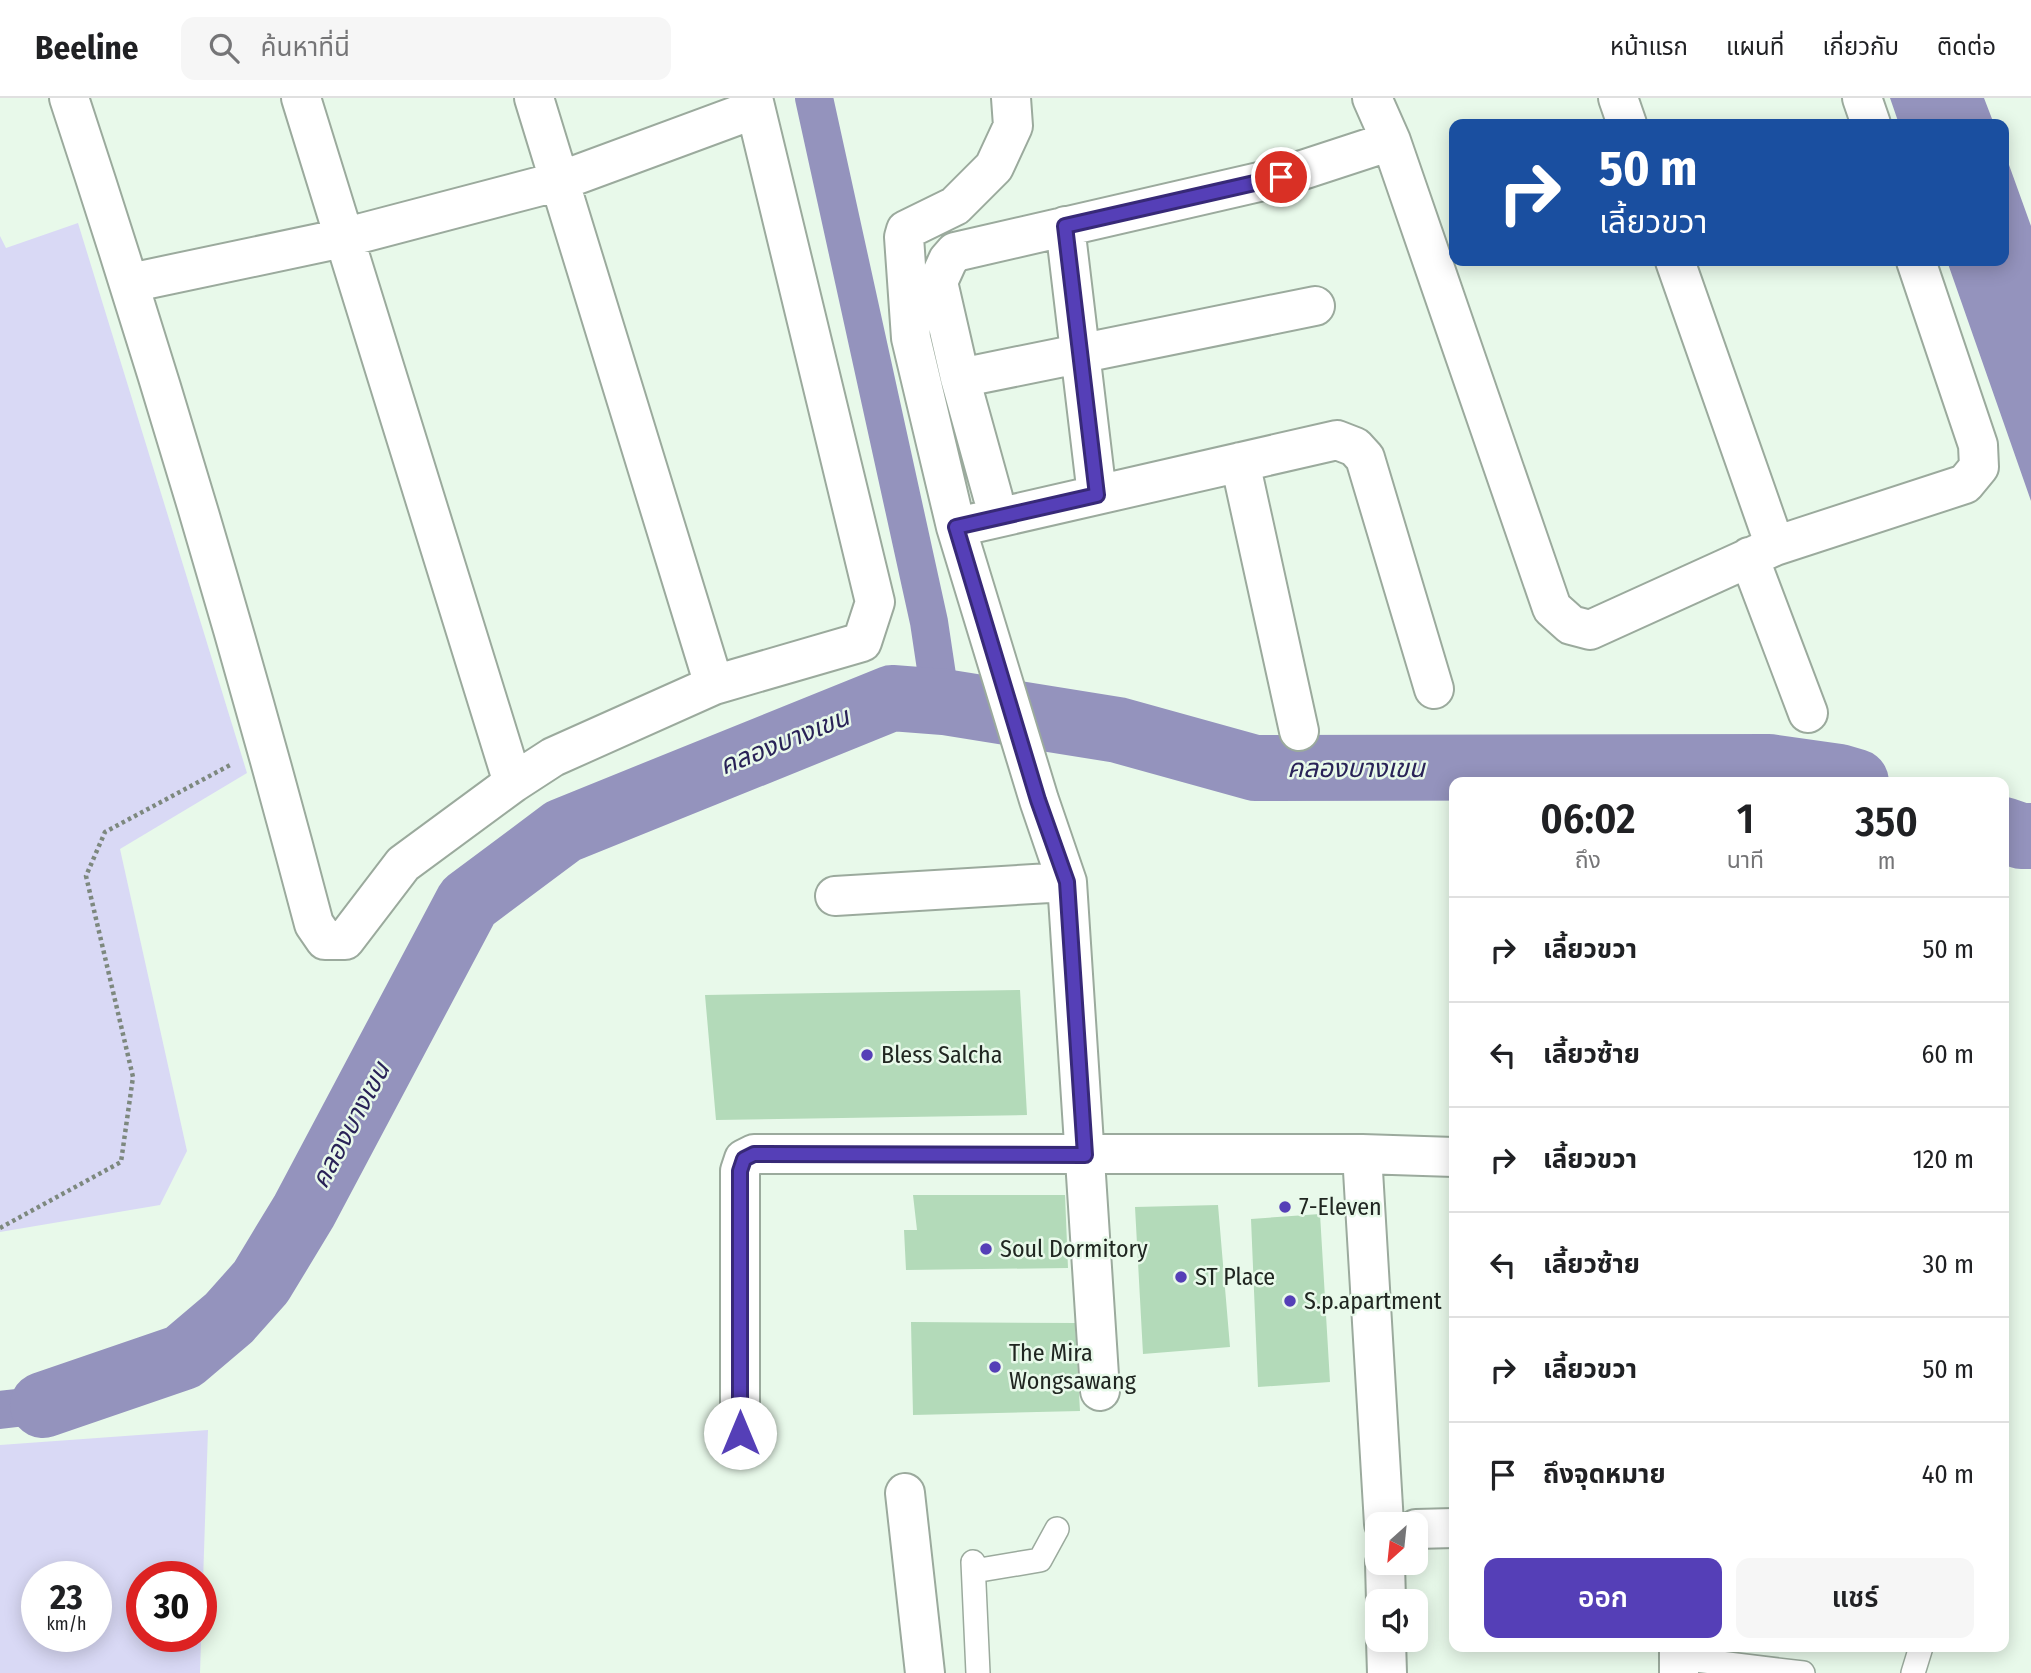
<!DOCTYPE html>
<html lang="th">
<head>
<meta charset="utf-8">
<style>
  body { margin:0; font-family:"Fira Sans Condensed","Noto Sans Thai",sans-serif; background:#f6f6f6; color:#202124; height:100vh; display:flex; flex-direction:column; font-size:26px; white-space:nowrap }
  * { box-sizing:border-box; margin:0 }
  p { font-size:23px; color:#757577 }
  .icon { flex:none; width:38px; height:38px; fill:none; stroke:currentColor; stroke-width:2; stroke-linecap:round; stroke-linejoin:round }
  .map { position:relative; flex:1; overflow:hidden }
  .panel { position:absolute; left:1449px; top:679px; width:560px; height:875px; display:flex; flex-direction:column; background:#fff; border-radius:14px; box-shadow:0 4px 18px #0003 }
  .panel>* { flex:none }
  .top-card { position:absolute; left:1449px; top:21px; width:560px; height:147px; border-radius:14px; box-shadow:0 4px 18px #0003; background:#1a4fa0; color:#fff; overflow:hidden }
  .needle { width:46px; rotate:207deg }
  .controls { position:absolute; left:1365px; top:1414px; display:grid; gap:14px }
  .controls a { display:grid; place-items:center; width:63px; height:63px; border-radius:14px; background:#fff; box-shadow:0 4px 18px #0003; font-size:35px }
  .speed { position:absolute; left:21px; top:1463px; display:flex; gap:14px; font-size:35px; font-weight:700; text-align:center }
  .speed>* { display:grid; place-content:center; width:91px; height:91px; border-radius:50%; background:#fff; box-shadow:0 4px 18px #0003; line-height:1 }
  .speed small { font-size:18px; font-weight:400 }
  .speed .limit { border:10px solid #d22; background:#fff; color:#111 }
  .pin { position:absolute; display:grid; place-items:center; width:60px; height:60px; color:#fff; margin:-30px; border:4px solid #fff; border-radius:50%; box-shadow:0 2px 7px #0007 }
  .me { position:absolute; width:77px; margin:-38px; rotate:0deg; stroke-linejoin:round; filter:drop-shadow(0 0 5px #0008) }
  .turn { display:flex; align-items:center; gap:24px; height:147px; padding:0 35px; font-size:32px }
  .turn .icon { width:91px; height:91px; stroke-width:2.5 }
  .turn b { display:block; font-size:49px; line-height:60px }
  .eta { display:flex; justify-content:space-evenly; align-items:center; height:119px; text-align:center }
  .eta b { font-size:42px; font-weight:600; line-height:49px }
  .button { display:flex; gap:14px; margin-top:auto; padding:14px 35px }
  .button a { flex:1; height:80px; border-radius:14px; background:#553fb7; color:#fff; font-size:28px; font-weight:600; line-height:80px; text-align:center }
  .button a+a { background:#f6f6f6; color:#202124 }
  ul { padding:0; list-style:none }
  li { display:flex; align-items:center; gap:21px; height:105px; padding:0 35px; border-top:2px solid #e0e0e0 }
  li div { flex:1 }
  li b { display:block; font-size:26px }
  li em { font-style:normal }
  header { display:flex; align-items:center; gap:42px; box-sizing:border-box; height:98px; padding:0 35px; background:#fff; border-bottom:2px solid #e0e0e0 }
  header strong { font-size:33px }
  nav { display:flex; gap:38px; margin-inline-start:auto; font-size:24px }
  .search { width:490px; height:63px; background:#f6f6f6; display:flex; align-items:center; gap:18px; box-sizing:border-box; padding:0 24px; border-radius:14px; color:#757577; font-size:26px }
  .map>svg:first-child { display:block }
</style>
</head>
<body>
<header>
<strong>Beeline</strong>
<div class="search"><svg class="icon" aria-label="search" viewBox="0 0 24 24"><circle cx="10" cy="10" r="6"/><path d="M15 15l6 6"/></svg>ค้นหาที่นี่</div>
<nav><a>หน้าแรก</a><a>แผนที่</a><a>เกี่ยวกับ</a><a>ติดต่อ</a></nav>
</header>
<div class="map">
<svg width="2031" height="1575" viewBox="0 0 2031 1575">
  <rect width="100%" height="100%" fill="#e8f9ea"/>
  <path fill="#d9d9f5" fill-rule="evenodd" d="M78,125l169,550 -127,76 67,302 -27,54 -160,27v-996l6,12z
    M208,1332l-8,243h-200v-228zM37,1479h59v59h-59zM142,1479h59v59h-59z"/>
  <path fill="#9493bd" d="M1890,0h94l10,26h-95z
    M2004,53l27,75v275l-84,-240h57z"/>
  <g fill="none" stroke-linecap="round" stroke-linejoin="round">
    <path stroke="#9493bd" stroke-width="38" d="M814,0l115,524 12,80
      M0,1312l43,-5"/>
    <path stroke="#9493bd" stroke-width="66" d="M2004,732l17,6h10
      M43,1307l140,-48 46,-39 32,-36 43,-71 164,-309 95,-71 329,-133 52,4 174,28 137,38 514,-1 70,10 17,5"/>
  </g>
  <path fill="#b3dab9" d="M1020,892l7,125 -311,5 -11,-125z
    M913,1097h152l3,73 -162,2 -2,-40h13z
    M1218,1107l12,142 -87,7 -8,-147z
    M1320,1116l10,168 -72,5 -7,-168z
    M911,1224l164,1 5,88 -167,4z"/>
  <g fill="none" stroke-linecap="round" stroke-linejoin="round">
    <defs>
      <path id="lane" d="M973,1464l5,111
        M974,1473l66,-11 17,-31
        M1679,1560l124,15
        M1913,1575l8,-26"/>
      <path id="street" d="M69,0c90,273 172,548 245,826l11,16h20l58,-76 110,-81 40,-26 161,-72 148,-43 13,-40 -122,-504
        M301,0l212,685
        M534,0l180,587
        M1011,0l2,28 -19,41 -39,39 -49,24 -2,7 7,101 45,189 83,273 28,82 33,509
        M1372,0l19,43 161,467 19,17 19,5 185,-84 190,-62 14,-17 -1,-22 -62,-184
        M1618,0l9,26
        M1862,0l9,26
        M1065,128l32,269
        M1675,163l100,285
        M130,185l213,-45 217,-57 195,-72
        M960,280l355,-72
        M1240,364l59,269
        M993,399l-33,-119 -22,-96 10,-22 7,-8 326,-75 110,-36
        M962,428l375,-86 18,7 10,11 69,231
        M1749,459l59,156
        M835,798l232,-14
        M1362,1056l22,370
        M740,1335v-262l4,-12 10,-5h608l92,3
        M905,1395l20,180
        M1416,1431l38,-1
        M1385,1465l1,38
        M1386,1542l1,33
        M1679,1575v-26"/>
    </defs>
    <use href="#lane" stroke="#9baa9d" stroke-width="26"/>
    <use href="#street" stroke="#9baa9d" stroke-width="42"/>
    <path stroke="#7d887e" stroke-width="4.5" stroke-dasharray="3.5 3.5" stroke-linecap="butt" d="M0,1130l121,-66 12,-85 -47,-201 19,-44 127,-68"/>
    <use href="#lane" stroke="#fff" stroke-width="23"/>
    <use href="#street" stroke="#fff" stroke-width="38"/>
  </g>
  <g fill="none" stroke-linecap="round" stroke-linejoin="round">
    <defs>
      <path id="route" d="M740,1335v-262l4,-12 10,-5 331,1 -18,-273 -29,-82 -82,-273 141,-32 -32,-269 216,-49"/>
    </defs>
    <use href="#route" stroke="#372977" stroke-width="18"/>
    <use href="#route" stroke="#553fb7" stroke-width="12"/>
  </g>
  <g fill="#553fb7" stroke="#e8f9ea" stroke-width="2.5">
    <circle cx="867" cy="957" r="7"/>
    <circle cx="1285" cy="1109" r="7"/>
    <circle cx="986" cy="1151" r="7"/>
    <circle cx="1181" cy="1179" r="7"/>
    <circle cx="1290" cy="1203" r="7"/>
    <circle cx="995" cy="1269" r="7"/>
  </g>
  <g text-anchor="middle" stroke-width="5" stroke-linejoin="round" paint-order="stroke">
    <g font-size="24" fill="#202621" stroke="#e8f9ea" text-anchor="start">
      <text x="881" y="965">Bless Salcha</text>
      <text x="1299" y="1117">7-Eleven</text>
      <text x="1000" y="1159">Soul Dormitory</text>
      <text x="1195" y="1187">ST Place</text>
      <text x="1304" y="1211">S.p.apartment</text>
      <text x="1009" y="1263">The Mira<tspan x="1009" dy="28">Wongsawang</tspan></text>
    </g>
    <g font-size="26" font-style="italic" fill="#292257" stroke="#e8f9ea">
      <text transform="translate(784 643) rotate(-22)" y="9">คลองบางเขน</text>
      <text x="1356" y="679">คลองบางเขน</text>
      <text transform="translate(350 1027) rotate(-62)" y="9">คลองบางเขน</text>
    </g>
  </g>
</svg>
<div class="controls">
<a><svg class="needle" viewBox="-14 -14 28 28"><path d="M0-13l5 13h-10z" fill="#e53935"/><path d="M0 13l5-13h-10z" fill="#757577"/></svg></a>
<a><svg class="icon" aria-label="sound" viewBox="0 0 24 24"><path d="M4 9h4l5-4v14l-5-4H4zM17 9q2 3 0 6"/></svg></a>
</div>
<div class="speed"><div>23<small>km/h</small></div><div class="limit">30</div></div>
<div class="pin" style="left:1281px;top:79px;background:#d93025"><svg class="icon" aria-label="arrive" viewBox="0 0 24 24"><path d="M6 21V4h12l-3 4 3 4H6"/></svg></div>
<svg class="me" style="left:740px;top:1335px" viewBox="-20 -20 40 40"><circle r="19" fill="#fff"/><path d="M0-13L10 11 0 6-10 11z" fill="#553fb7"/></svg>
<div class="top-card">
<div class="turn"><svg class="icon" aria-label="right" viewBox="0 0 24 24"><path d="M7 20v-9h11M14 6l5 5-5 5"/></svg><div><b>50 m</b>เลี้ยวขวา</div></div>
</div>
<section class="panel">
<div class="eta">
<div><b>06:02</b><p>ถึง</p></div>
<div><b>1</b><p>นาที</p></div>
<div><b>350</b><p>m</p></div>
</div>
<ul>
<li><svg class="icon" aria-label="right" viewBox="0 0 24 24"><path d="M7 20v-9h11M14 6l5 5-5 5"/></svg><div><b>เลี้ยวขวา</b></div><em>50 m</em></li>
<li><svg class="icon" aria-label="left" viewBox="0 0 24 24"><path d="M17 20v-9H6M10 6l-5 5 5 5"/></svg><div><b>เลี้ยวซ้าย</b></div><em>60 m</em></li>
<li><svg class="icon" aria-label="right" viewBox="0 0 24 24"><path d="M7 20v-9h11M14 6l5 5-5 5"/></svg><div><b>เลี้ยวขวา</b></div><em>120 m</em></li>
<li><svg class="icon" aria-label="left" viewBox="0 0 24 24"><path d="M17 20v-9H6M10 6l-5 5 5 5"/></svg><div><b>เลี้ยวซ้าย</b></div><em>30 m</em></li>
<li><svg class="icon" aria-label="right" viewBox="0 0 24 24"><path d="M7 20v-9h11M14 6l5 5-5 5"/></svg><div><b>เลี้ยวขวา</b></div><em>50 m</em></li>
<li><svg class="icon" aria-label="arrive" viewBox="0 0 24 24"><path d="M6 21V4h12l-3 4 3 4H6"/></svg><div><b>ถึงจุดหมาย</b></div><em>40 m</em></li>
</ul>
<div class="button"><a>ออก</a><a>แชร์</a></div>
</section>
</div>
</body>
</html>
